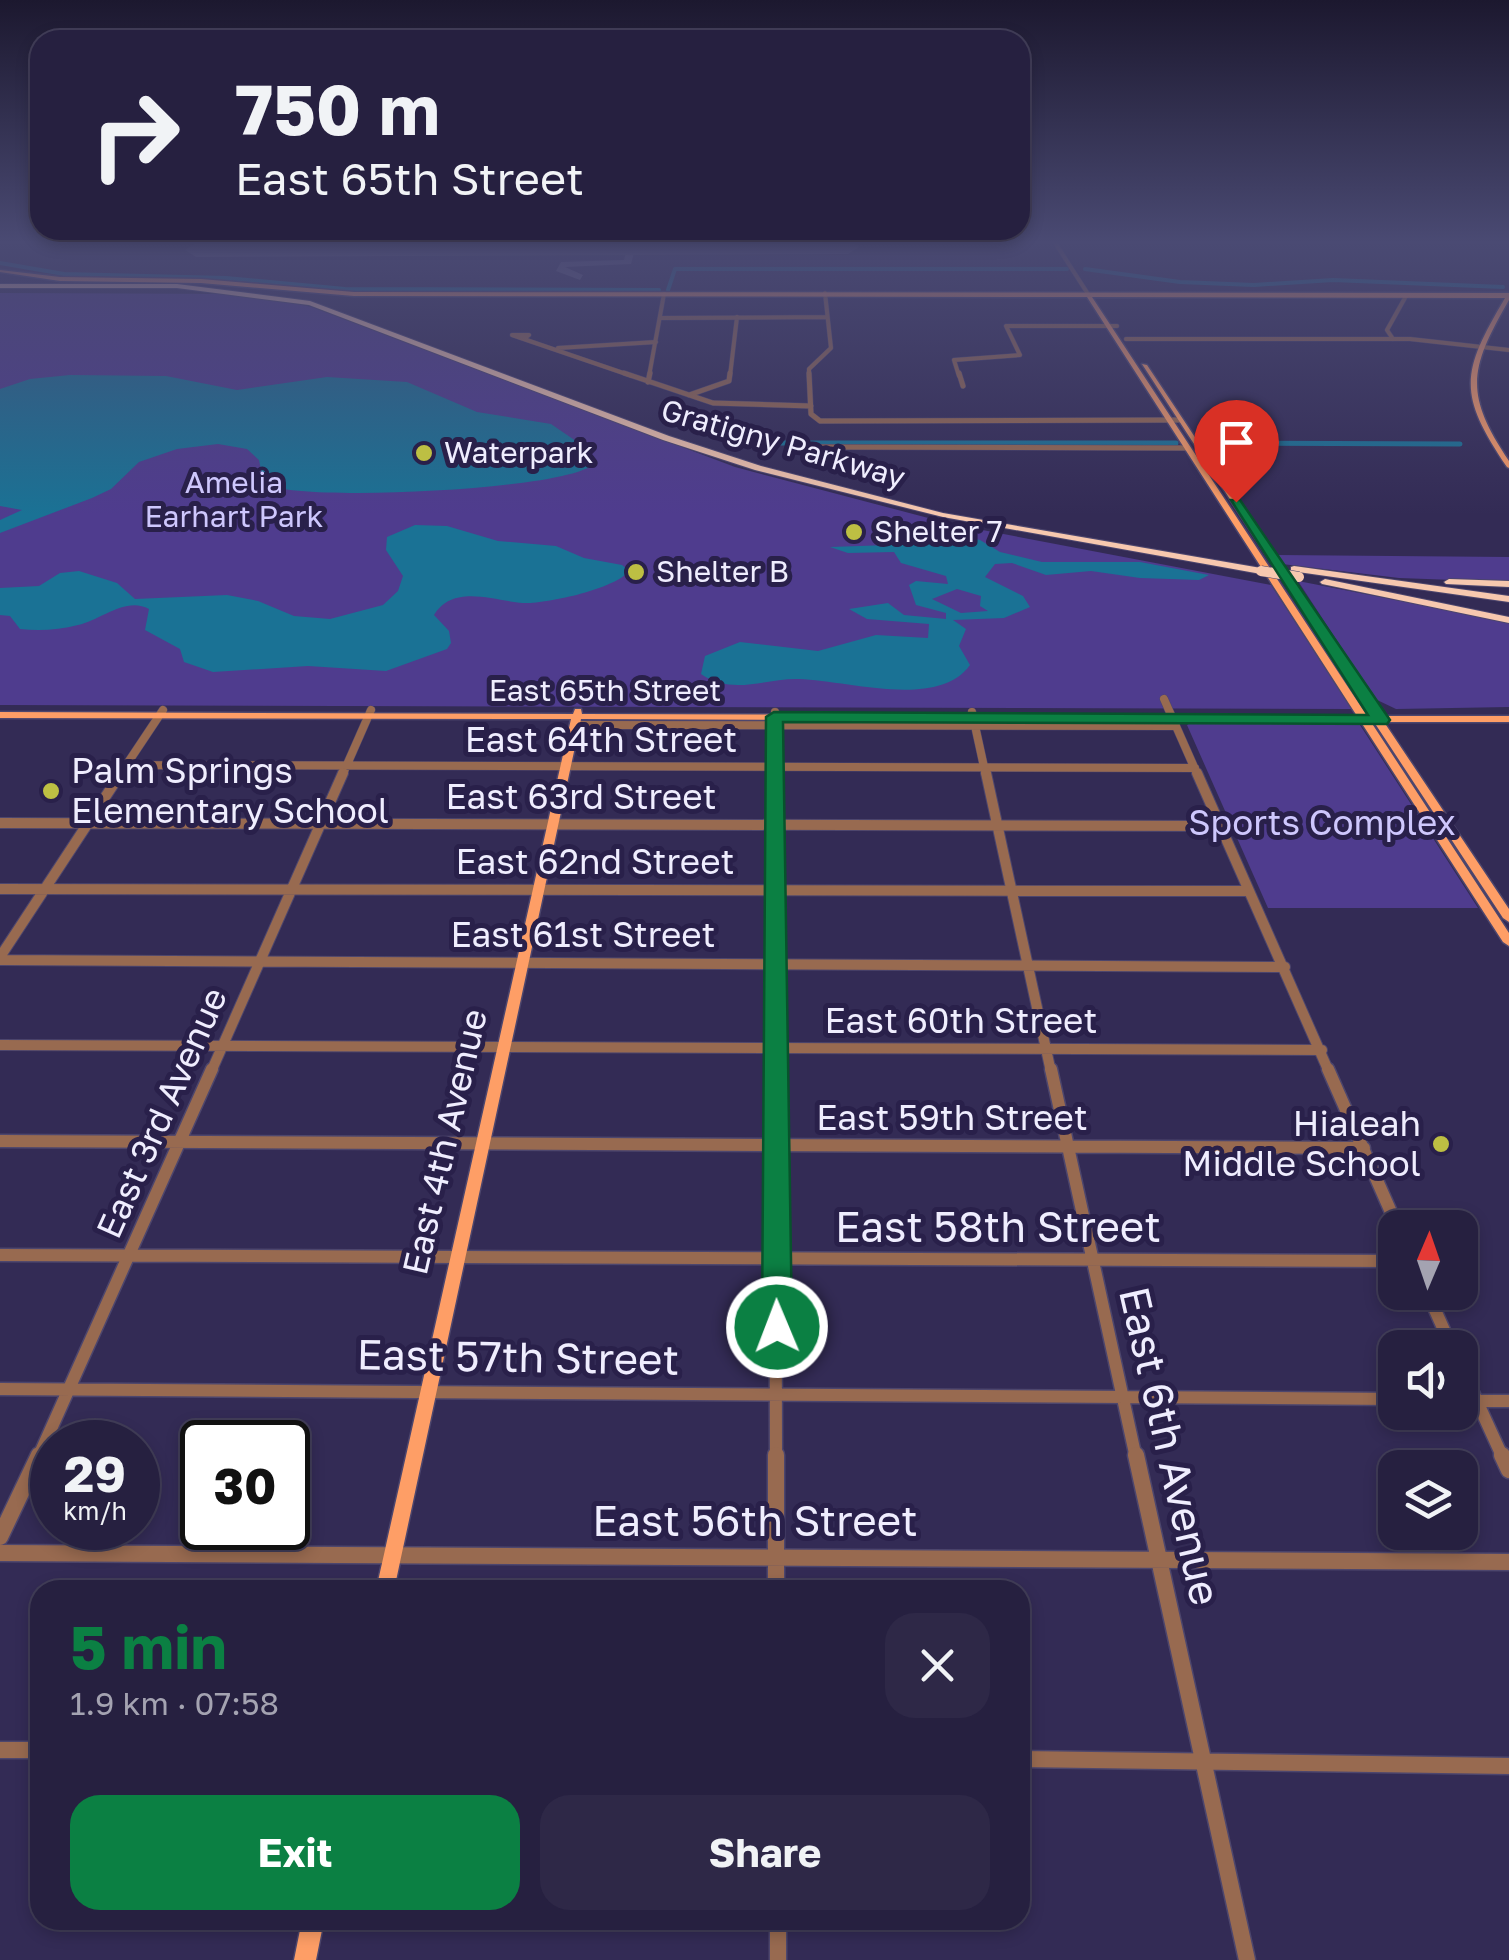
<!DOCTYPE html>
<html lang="en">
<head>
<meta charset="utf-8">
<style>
  body { margin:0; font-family:"Golos Text",sans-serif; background:#2e2847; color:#f1f3f6; height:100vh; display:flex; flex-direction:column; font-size:38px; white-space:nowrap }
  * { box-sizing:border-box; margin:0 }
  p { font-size:32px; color:#a4a3b1 }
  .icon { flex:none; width:55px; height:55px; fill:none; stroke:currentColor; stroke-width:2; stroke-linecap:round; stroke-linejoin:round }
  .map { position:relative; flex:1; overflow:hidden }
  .side { position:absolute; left:30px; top:1580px; width:1000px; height:350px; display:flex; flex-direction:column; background:#262040; border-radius:30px; box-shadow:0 5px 15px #0003,0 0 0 2px #423e59 }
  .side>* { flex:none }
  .banner { position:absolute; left:30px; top:30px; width:1000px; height:210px; border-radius:30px; box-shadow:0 5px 15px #0003,0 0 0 2px #423e59; background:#262040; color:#f1f3f6; overflow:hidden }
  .needle { width:65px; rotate:2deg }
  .controls { position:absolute; left:1378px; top:1210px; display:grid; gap:20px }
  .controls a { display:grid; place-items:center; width:100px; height:100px; border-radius:20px; background:#262040; box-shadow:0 5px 15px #0003,0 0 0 2px #423e59; font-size:50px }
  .speed { position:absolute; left:30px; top:1420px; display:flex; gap:20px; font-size:50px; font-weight:700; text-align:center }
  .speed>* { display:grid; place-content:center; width:130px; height:130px; border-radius:50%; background:#262040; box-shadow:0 5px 15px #0003,0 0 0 2px #423e59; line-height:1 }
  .speed small { font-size:25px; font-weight:400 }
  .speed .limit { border:5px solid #111; border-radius:15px; background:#fff; color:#111 }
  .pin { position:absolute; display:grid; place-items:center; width:85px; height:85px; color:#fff; margin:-102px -42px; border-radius:50% 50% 50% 0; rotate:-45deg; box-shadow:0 0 10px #0007 }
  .pin .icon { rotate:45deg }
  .me { position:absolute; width:110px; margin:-55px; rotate:359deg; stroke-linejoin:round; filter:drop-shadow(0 0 8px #0008) }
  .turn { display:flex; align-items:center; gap:35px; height:210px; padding:0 40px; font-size:45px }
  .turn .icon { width:130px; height:130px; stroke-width:2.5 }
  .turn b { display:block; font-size:70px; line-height:85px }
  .round { display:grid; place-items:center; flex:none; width:105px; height:105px; border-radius:30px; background:#2e2847 }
  .headline { display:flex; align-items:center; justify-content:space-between; height:170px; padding:0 40px }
  h1 { font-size:60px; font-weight:700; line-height:75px; color:#0b8043 }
  .action { display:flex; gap:20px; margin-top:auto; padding:20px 40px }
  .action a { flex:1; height:115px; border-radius:30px; background:#0b8043; color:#fff; font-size:40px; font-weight:700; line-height:115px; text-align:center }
  .action a+a { background:#2e2847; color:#f1f3f6 }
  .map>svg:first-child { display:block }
</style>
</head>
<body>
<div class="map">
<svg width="1509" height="1960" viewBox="0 0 1509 1960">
  <rect width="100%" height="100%" fill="#332b55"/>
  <path fill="#4f3c8e" d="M0,293l249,1 63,13 423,160 216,57 320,61 81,124 -1352,-4z
    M1277,555l232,2v25l-110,-4 -117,-14z
    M1298,581l211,41v85l-113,2 -21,-10z
    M1192,722l168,3 118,183h-210l-81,-183z"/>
  <path fill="#1a7295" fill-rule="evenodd" d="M70,375l96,1 71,14 90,-13 80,5 70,30 74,12 38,26 7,12c-18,28 -296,41 -332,22l-5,-24 -12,-11 -29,-5 -41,5 -38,13 -28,27 -19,9 -92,35v-13l22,-10 -22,-4v-117l30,-10z
    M415,525l32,1 51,15 58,5 28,12 38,7 7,6c-14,18 -83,33 -106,32 -28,-2 -70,-20 -89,12l15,16 2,12 -4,6 -61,22 -78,-5 -95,6 -29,-10 -4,-13 -35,-19 4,-21c-23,-13 -48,11 -71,16 -19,5 -39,6 -58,4l-10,-13 -10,-1v-27l39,-2 21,-13 19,-2 38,12 18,16 92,-4 31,6 36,15 36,3 53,-14 15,-14 5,-15 -17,-26 1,-13z
    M964,536l16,4 20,12 42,10h98l69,13 -10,5 -59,-2 -49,-7 -45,4 -34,-12 -17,1 -10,13 38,19 7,11 -26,11 -51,2 13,9 -7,17 11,19c-32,45 -124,15 -171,14 -34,-1 -66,17 -98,-5l4,-18 35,-14 78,9 58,-16 52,3 1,-14 -62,-5 -18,-10 39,-6 16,12 42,4v-6l-30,-8 -7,-20 7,-4 32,3 -2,-8 -45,-13 -7,-11 -46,1 -18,-6 119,-4zM957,589l24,7 -1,10 8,5 -27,2 -29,-14z"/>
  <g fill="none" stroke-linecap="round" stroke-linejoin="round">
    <path stroke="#1a7295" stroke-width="4" d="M0,263l64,11 162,4 119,11 314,1
      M1085,269l95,13 74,3 79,-5 170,7
      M668,290l7,-21h392"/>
    <path stroke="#1a7295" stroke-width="5" d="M743,443h433
      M1205,443l255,1"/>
    <path fill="#6a6486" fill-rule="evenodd" d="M208,241h9l-8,12 -7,-6z
      M338,241h9l-4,5 9,2v4l-17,-3z
      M398,241h8l-3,4 10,4h-18z
      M502,241h8l1,4 19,4h-55z
      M558,241h12l-21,10 -7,-2z
      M629,241h8l-6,23 -66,3 18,8 -3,5 -24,-9 5,-9 63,-2z
      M715,241h10l-19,9v-4z
      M837,241h9l-10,9h-6z"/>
    <path fill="#6a6486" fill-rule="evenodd" d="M851,241l8,6 -11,7 -652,3 -11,-7 11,-7z"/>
    <defs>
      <path id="minor-far5" d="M1054,241l34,53
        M661,318l166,-1
        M525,338l4,-3h-17l120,41
        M1126,339h284l99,11
        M1393,339l-6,-9 19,-34
        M558,348l98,-6
        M649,376l15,-82
        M730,376l7,-59
        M809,376v-7l22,-21 -6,-55
        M959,376l-5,-16 66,-5 -14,-29h111"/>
      <path id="minor-far4" d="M624,373l89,30 98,3
        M809,373l2,41 9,7 360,-1
        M959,373l4,13
        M648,382l2,-9
        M689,395l40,-14 1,-8
        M817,447l370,1"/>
      <path id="minor-far3" d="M1164,699l34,77
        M775,712v64
        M972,712l14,64
        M575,725l601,1
        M127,765l1068,3
        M119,776l44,-66
        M342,776l29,-66"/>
      <path id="minor-far2" d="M775,773v299
        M986,773l65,299
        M1197,773l132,299
        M0,823l1222,3
        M0,889l1249,2
        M0,957l121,-184
        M0,960l1285,7
        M0,1045l1322,5
        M211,1072l132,-299"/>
      <path id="minor-far1" d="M775,1069l1,389
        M1051,1069l85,389
        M1328,1069l70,159
        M0,1141l1364,7
        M0,1255l1395,6
        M1427,1292l25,56
        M1460,1364l43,94
        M0,1389l1395,10
        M1460,1401h49
        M38,1458l174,-389"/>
      <path id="minor" d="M776,1455v135
        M1136,1455l111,505
        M1502,1455l7,15
        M0,1537l39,-82
        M0,1553l1509,9
        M0,1750h40
        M1020,1759l489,7
        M778,1920v40"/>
      <path id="major" d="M0,270l60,7 141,2 153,13 1155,1v7c-39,68 -46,93 0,161v7l-2,-1c-50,-74 -46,-94 -2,-169l-413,-1 275,419h4l-229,-352 5,1 233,351h129v6h-125l125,187v13l-6,-4 -129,-196h-3l138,211v13l-6,-4 -142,-220 -780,-3 -187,871h-18l195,-871 -571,-1v-6l573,2 2,-5h6l1,5 775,2 -270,-419 -733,-1 -153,-13 -141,-2 -60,-9z
        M302,1920h22l-8,40h-22z"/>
      <path id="highway" d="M0,284h177l133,17 359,135 92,30 182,47 318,55 4,3 -4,3 -318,-57 -188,-47 -92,-30 -354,-135 -132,-17h-177z
        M1294,566l215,30v6l-218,-31v-4z
        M1325,579l184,38v6l-187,-39 -2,-2z
        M1449,579l60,2v6l-63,-3 -2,-2z"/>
    </defs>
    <use href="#minor-far5" stroke="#4d466d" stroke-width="5"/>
    <use href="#minor-far4" stroke="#4d466d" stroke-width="6"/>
    <use href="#minor-far3" stroke="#4d466d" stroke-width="9"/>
    <use href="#minor-far2" stroke="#4d466d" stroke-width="12"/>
    <use href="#minor-far1" stroke="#4d466d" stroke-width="15"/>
    <use href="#minor" stroke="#4d466d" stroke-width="19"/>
    <use href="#major" stroke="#4d466d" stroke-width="3"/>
    <use href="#highway" stroke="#4d466d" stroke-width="2"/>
    <use href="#minor-far5" stroke="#986a50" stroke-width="4"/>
    <use href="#minor-far4" stroke="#986a50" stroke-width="5"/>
    <use href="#minor-far3" stroke="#986a50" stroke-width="8"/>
    <use href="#minor-far2" stroke="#986a50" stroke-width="10"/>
    <use href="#minor-far1" stroke="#986a50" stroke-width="12"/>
    <use href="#minor" stroke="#986a50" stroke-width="16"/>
    <use href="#major" fill="#fe9e66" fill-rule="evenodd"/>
    <use href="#highway" fill="#f7c8af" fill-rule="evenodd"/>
    <defs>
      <path id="highway-bridge" d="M1261,571l38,6"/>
    </defs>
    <use href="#highway-bridge" stroke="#4d466d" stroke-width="11" stroke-linecap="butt"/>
    <use href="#highway-bridge" stroke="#f7c8af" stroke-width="10"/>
  </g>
  <linearGradient id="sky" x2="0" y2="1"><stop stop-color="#1c182f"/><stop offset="0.47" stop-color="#4a4a73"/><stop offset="1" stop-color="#4a4a73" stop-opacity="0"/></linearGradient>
  <rect width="1509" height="515" fill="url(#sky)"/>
  <path fill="#0b8043" stroke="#07532c" stroke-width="2.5" d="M1231,500h9l150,220 -3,4 -604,-2 9,605 -5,8h-20l-5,-8 4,-610 8,-5 594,3z"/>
  <g fill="#bdbf43" stroke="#29204a" stroke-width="4">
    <circle cx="424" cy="453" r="10"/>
    <circle cx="854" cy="532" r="10"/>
    <circle cx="636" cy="572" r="10"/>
    <circle cx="51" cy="791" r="10"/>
    <circle cx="1441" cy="1144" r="10"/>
  </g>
  <g text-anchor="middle" stroke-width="10" stroke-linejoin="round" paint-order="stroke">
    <g font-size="30" fill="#efedfe" stroke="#29204a">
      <text transform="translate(783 444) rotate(16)" y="10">Gratigny Parkway</text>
      <text x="605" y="701">East 65th Street</text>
    </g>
    <g font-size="30" fill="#efedfe" stroke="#29204a" text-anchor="start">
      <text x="444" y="463">Waterpark</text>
      <text x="874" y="542">Shelter 7</text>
      <text x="656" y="582">Shelter B</text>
    </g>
    <g font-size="30" fill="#cec7fd" stroke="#29204a">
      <text x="234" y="493">Amelia<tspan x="234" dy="34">Earhart Park</tspan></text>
    </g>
    <g font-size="35" fill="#efedfe" stroke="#29204a">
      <text x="601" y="752">East 64th Street</text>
      <text x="581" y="809">East 63rd Street</text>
      <text x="595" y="874">East 62nd Street</text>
      <text x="583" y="947">East 61st Street</text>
      <text x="961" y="1033">East 60th Street</text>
      <text transform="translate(162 1113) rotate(-66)" y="12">East 3rd Avenue</text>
      <text x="952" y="1130">East 59th Street</text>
      <text transform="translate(445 1142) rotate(-77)" y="12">East 4th Avenue</text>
    </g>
    <g font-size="35" fill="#efedfe" stroke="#29204a" text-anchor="start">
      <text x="71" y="783">Palm Springs<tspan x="71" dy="40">Elementary School</tspan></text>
      <text x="1421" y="1136" text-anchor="end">Hialeah<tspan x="1421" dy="40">Middle School</tspan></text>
    </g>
    <g font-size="35" fill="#cec7fd" stroke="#29204a">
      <text x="1322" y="835">Sports Complex</text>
    </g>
    <g font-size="42" fill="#efedfe" stroke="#29204a">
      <text x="998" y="1242">East 58th Street</text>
      <text transform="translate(518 1357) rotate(1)" y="15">East 57th Street</text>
      <text transform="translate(1170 1446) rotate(77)" y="15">East 6th Avenue</text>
      <text x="755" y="1536">East 56th Street</text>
    </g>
  </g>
</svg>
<div class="controls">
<a><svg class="needle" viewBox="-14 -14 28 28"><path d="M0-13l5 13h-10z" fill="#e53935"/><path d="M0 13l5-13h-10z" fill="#a4a3b1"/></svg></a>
<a><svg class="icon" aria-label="sound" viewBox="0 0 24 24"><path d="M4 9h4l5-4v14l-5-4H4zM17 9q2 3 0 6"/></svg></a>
<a><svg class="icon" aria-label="layers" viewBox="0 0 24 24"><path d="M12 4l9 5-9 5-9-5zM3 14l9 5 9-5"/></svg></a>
</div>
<div class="speed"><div>29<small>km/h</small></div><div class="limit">30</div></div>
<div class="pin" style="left:1236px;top:502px;background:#d93025"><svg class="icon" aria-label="arrive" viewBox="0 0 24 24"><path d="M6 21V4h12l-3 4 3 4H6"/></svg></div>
<svg class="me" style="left:777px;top:1327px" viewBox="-20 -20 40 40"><circle r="17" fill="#0b8043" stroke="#fff" stroke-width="3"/><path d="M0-11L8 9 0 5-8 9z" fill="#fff"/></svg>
<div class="banner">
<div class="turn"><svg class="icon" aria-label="right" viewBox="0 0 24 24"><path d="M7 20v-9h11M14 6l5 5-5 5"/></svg><div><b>750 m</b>East 65th Street</div></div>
</div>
<section class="side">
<div class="headline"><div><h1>5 min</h1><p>1.9 km · 07:58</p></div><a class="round"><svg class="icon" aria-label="close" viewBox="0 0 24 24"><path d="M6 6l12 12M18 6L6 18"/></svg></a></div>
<div class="action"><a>Exit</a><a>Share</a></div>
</section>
</div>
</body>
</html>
